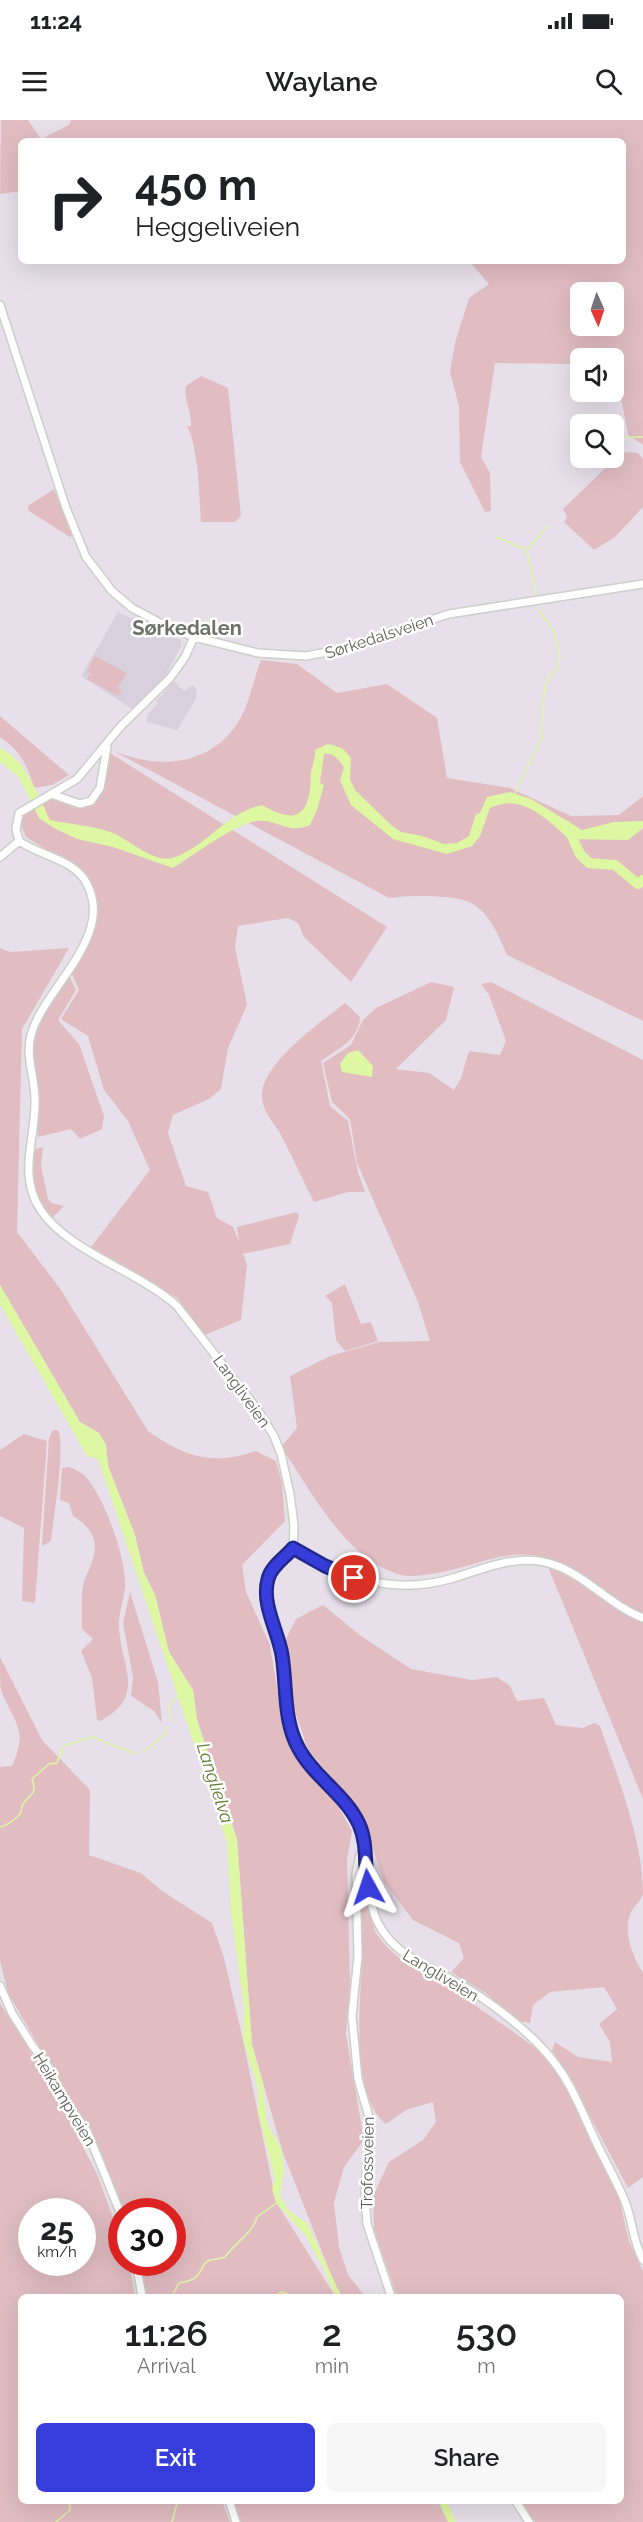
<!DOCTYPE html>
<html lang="en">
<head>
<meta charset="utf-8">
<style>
  body { margin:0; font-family:Raleway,sans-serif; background:#f6f6f6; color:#202124; height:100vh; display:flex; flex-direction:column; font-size:22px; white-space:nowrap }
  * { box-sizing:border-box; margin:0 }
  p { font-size:20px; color:#757577 }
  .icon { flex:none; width:33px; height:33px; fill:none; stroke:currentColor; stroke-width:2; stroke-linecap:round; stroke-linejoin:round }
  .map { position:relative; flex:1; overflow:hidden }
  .details { position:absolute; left:18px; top:2174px; width:606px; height:210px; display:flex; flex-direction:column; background:#fff; border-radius:9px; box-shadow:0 6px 24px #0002 }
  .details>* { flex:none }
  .guide { position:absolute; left:18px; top:18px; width:608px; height:126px; border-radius:9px; box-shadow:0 6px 24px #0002; background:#fff; color:#202124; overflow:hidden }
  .needle { width:39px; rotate:177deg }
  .controls { position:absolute; left:570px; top:162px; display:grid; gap:12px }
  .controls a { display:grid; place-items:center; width:54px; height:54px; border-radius:9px; background:#fff; box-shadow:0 6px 24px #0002; font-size:30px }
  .speed { position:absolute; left:18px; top:2078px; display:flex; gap:12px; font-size:30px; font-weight:700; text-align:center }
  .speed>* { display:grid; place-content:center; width:78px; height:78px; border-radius:50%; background:#fff; box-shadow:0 6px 24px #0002; line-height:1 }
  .speed small { font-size:15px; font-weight:400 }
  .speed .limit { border:9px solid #d22; background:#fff; color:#111 }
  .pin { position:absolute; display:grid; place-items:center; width:51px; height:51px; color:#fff; margin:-26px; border:3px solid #fff; border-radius:50%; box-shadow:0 2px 6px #0007 }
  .me { position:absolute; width:66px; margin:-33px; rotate:355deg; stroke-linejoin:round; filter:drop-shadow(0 0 4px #0008) }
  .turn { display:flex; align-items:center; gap:21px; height:126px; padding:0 18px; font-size:27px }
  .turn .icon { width:78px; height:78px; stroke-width:2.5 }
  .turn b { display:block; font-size:42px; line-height:51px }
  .eta { display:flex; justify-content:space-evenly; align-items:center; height:102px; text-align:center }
  .eta b { font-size:36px; font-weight:600; line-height:42px }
  .action { display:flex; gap:12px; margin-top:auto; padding:12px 18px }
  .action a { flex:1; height:69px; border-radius:9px; background:#363dda; color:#fff; font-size:24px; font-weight:600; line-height:69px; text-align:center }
  .action a+a { background:#f6f6f6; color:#202124 }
  .status { display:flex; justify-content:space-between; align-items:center; height:42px; padding:0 30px; background:#fff; direction:ltr }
  .status svg { height:16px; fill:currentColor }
  header { display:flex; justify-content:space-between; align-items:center; height:78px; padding:0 18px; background:#fff; font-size:27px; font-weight:600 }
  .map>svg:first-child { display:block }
</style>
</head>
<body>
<div class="status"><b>11:24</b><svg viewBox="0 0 49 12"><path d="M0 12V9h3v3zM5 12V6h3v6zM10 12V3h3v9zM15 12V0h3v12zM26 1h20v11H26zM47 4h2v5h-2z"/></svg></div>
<header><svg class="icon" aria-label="menu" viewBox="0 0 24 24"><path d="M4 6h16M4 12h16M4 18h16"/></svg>Waylane<svg class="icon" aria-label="search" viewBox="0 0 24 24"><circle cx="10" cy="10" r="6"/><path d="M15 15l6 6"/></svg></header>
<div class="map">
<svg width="643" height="2402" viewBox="0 0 643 2402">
  <rect width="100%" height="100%" fill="#e7e0ea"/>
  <path fill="#d8d1dd" d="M118,492l63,28v7l-19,34 -30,28 -51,-33z
    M174,561l10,10 9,-6 4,6 -1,8 -19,31 -31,-8 2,-8 10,-10 -2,-3z"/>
  <path fill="#e1bdc2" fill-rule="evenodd" d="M1,0h27l13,19 28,-14 2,-5h572v325l-15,-10 -11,-60 -3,-1v-16h-34v6l-85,-1 -14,94 9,16 1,38 -6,1 -25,-50 -1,-56 -9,-34 5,-29 14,-45 20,-14 -20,-23h153v-120h-601v50l-21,3zM580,172h34v34h-34z
    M201,256l27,12 13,128 -6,6h-34c-2,-28 -2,-72 -14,-96h4c1,-14 -8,-27 -5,-40z
    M627,332l11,1 5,6v48l-28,30 -21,13 -30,-28 3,-5 -4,-8 56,-54z
    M54,369l18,47 -2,1 -41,-26 -1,-5z
    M95,536l32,17 -9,15 4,2 -4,6 -31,-17 2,-4h4l-6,-4z
    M261,540l36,4 40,29 50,-9 50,34 10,60 63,10 61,28 48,-1 24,-19v225l-136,-66c-8,-19 -16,-39 -34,-51 -15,-10 -65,-9 -84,-6l-279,-149c46,22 104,18 131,-32 9,-17 13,-39 20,-57z
    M0,596l69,59 -17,10 -18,3c-6,-22 -14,-38 -34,-51z
    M110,633l277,174 -36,55 -47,-45 -6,-14 -10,-5 -50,8 -3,21 12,58 -19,43 -7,41 -12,10 -36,16 -5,18 18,53 22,6 9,26 16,9 6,15 -2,-15 60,-15 2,4 -9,28 -47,10 4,11 -6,55 -36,15 -28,-37 -86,-51 59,-77 -22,-49 -24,-31 -16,-54 -27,-17 18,-29 -7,-16 15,-27 10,-38 -10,-35 -61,-37 -5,-12 4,-14 26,-12 24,8 16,-1 10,-15z
    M0,828l10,4 59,-4 -47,81 -5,203 42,55 89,144c37,26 64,35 108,20l20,10 6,22 3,38 -43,44 4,27 24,53 13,80 12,28 43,53 14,25 -5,29 3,124 -4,50 18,106 -20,27 -10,36 5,44 9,28 17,21h-23l-9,-16 -51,-130 -30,-106 -15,-205 -40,-119 -4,-30 -24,-38 -14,-57 -11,-22 -9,-38 -27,-69 -2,-21 -7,-12 -19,-11 -80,-137z
    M69,856l7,14 -18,30 21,24 25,72 -2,13 -22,10 -9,-10 -33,8 -6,-90 13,-37z
    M431,862l23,5 -8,33 -50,49 33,4 25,17 7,-12 8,-27 31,4 6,-14 -17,-46 -8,-11 10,-2 152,78v739l-99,-242c-37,-8 -59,5 -93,13 -14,3 -36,8 -50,5 -57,-16 -89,-84 -120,-128l16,-19 -7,-52 40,-20 49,-14 51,-1 -12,-39 -61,-139 -7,-44 -18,-17 -9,-39 28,-18 12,-25 13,-12z
    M345,883l15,14c-1,23 -22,32 -39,44l9,45 18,15 10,51 7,20h-17l-34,10c-11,-21 -20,-42 -31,-63 -6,-13 -20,-26 -21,-41 -4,-32 60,-77 83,-95z
    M43,1027l-2,19 7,33 3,4 13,3 -11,11h-4c-16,-22 -18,-40 -16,-67z
    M345,1164l16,40 10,-2 7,19 -33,10 -9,-11 -4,-37 -7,-7z
    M53,1310h5c8,17 -5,89 -7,111l-9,5 7,-108z
    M24,1314l23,7 -12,162 -13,-2 2,-73 -24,-12v-66z
    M69,1347c5,2 12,5 16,9 19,20 42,84 40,111 -1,12 -6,25 -6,37 0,40 30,72 -19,97l-3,-1 -5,-42 -11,-27 12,-12 -11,-10c0,-15 -2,-39 4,-53 13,-27 14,-43 -13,-60l-4,-13 -9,-3 2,-32z
    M130,1472l28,90 4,41 -8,-12 -23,-15 2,-19 -10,-54z
    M323,1485l38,31 50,33 61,11 25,-3 13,9 7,15 27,-3 12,27 27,3 11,-5 6,3c17,49 43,115 43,167 -1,7 -9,13 -12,19 -9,19 2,45 12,61v204l-15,11 -51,-96 -25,-41 3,-9 23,15 34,5 -2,-20 -11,-18 18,-15 -13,-22 -54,5 -17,13 -3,18 -13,-2 -30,-27 -36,-22 13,-14 -5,-15 -46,-23 -29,-38 -17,-51 -28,-45 -31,-36 -12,-36 -12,-71 12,-24z
    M0,1537l42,83 48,50 -1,65 52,18 21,18 50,32 12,35 19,82 33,162 59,94h-189l-7,-34h33v-51h-49l-26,-65 -89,-153 -8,-33v-193l12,-1c17,-38 2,-42 -11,-76 -1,-9 -1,-23 -1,-33z
    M358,1764l5,5 12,43 12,15 18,16 35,19 71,48 27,20 25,31 56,117 10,43 14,30v251h-108l-14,-21 100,-1v-204h-224l-23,-66 -1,-34 16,-34 34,-22 13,-18 -3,-20 -27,8 -20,14c-37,-29 -25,-124 -24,-167 1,-24 -2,-49 -4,-73z
    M0,1883l46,73 51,98 24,65 1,23h7l6,34h-114v204l201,1 8,21h-230zM32,2091h50v51h-50z
    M234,2381h204l10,21h-207z"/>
  <path fill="#ddf7a3" d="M328,624l14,4 9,10 -1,21 5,11 36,35 10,7 21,4 22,8 13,-1 12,-7 7,-22 4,-1 7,-16 23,-5 21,7 51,31 32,-8 29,-1v7l-15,12 -59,-1c-22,-20 -48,-47 -79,-31l-10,28 -8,10 -25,8 -54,-15 -42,-34 -11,-25 4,-12c-5,-8 -10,-16 -20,-14l-4,29 4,2 -7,25 -7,15c-24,10 -32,-7 -54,-4 -21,3 -64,35 -83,47l-60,-21 -36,-8 -23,-11 -15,-10 -20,-41 -19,-15v-14c26,11 38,48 50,72 20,4 44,6 63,13 17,7 40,30 59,25 34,-10 53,-45 90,-53 38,22 48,8 49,-32 1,-8 5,-15 4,-23z
    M358,930l15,16 -1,11 -30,-5 -2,-8 8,-11z
    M0,1165l80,137 19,11 7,12 2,21 27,69 9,38 11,22 14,57 24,38 4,30 40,119 15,205 11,41 4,38 15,27 2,19 -4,27 9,15 18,12 34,73h-6l-11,-27 -18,-33 -30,-34 -4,-13 3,-10 -17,-67v-24l-15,-48 1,-32 -13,-97 -4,-69 -129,-383 -11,-3 -87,-152z
    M438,2381h9l9,21h-8z"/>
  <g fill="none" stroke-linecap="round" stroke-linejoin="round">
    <path stroke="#ddf7a3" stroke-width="1.5" d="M626,317h17
      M496,417l31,13 9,45
      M527,430l20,-24
      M514,675l27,-56 3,-45 4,-17 8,-7 4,-13 -6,-25 -16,-23
      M171,1601l-2,-15 9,-10
      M143,1632l22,-18 3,-7
      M0,1707c7,-1 15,-8 20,-13 2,-3 1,-7 3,-10 6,-10 15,-9 9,-25l17,-15 8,-1 6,-17 29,-9 44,17
      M172,2176l7,-13c28,-4 18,-18 31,-23 6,-2 9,0 15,-3 10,-14 28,-24 32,-40l21,-15
      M275,2176l6,-4 12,4
      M56,2402l14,-12 -1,-10
      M172,2402l6,-22"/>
    <path stroke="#ddf7a3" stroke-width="10" d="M567,706l13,28 9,9 26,2 23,19 5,-4"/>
    <defs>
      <path id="minor" d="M0,185l66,203 20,49 26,34 20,17 32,17 30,12 64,16 48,3 32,-6 111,-36 194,-30
        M51,674l29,10 11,-3 9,-13 7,-41
        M19,721c21,15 56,18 68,43 28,53 -43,104 -56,151 -6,23 5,45 4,68 0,38 -17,71 5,106 27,42 100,63 137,97l80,103 17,27 7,18 9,40 4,31 -1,23c-9,11 -24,20 -26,35 -3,25 11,47 15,71 6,33 0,73 20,101 19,26 48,44 59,75 13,35 -1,76 27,108 17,21 45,30 68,44 33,18 79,53 101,84 17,23 27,51 39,76 9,19 20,38 28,57 9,20 8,42 19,61
        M19,721l-3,-12 3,-16 58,-34 44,-53 49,-48 15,-21 9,-20
        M0,737l19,-16
        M293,1428c54,28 95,48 157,31 31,-9 57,-22 89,-18 41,6 67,43 104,57
        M365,1731l-5,4 -4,18 2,83 -6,60 6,63 12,41 -5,75 2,29 24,72
        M0,1866l12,27 20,32 18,24 15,32 22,30 35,86
        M136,2142l6,34
        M229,2380l7,22
        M515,2380l14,22"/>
    </defs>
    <use href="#minor" stroke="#cbcfc8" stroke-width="10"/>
    <use href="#minor" stroke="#fff" stroke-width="7"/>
  </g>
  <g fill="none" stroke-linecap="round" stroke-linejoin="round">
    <defs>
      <path id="route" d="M354,1458l-29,-12 -32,-18c-8,10 -22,18 -25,31 -7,25 10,52 14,76 5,31 1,66 17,94 15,28 46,45 60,75 9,20 5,42 9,63"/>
    </defs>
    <use href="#route" stroke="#23288e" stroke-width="15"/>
    <use href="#route" stroke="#363dda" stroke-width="10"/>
  </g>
  <g text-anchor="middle" stroke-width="5" stroke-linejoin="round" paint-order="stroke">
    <g font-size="16" fill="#5c6058" stroke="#fff">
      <text transform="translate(379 516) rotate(-18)" y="6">Sørkedalsveien</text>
      <text transform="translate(242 1271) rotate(54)" y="6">Langliveien</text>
      <text transform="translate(441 1855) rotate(31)" y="6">Langliveien</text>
      <text transform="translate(65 1979) rotate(59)" y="6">Heikampveien</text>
      <text transform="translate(367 2043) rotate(-89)" y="6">Trofossveien</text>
    </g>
    <g font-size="18" font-style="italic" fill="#617e35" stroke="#fff">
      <text transform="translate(215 1663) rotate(72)" y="6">Langlielva</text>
    </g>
    <g font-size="20" font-weight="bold" fill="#6e716a" stroke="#fff">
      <text x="187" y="515">Sørkedalen</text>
    </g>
  </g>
</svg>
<div class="controls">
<a><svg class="needle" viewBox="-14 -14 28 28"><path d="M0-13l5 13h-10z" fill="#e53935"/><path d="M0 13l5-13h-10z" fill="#757577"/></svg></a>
<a><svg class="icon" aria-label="sound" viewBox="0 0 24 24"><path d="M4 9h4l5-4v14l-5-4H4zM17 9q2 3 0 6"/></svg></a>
<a><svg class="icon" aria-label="search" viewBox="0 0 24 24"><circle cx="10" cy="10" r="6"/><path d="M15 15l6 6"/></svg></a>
</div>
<div class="speed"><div>25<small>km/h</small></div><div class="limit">30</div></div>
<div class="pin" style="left:354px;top:1458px;background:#d93025"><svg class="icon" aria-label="arrive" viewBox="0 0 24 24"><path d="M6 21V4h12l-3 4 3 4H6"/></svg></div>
<svg class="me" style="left:368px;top:1767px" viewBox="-20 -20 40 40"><path d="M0-17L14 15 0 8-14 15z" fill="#363dda" stroke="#fff" stroke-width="4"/></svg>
<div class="guide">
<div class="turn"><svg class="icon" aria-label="right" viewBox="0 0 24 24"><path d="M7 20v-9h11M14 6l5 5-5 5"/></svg><div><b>450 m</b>Heggeliveien</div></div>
</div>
<section class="details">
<div class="eta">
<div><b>11:26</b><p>Arrival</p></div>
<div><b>2</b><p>min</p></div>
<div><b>530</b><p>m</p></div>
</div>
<div class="action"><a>Exit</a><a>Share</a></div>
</section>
</div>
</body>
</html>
